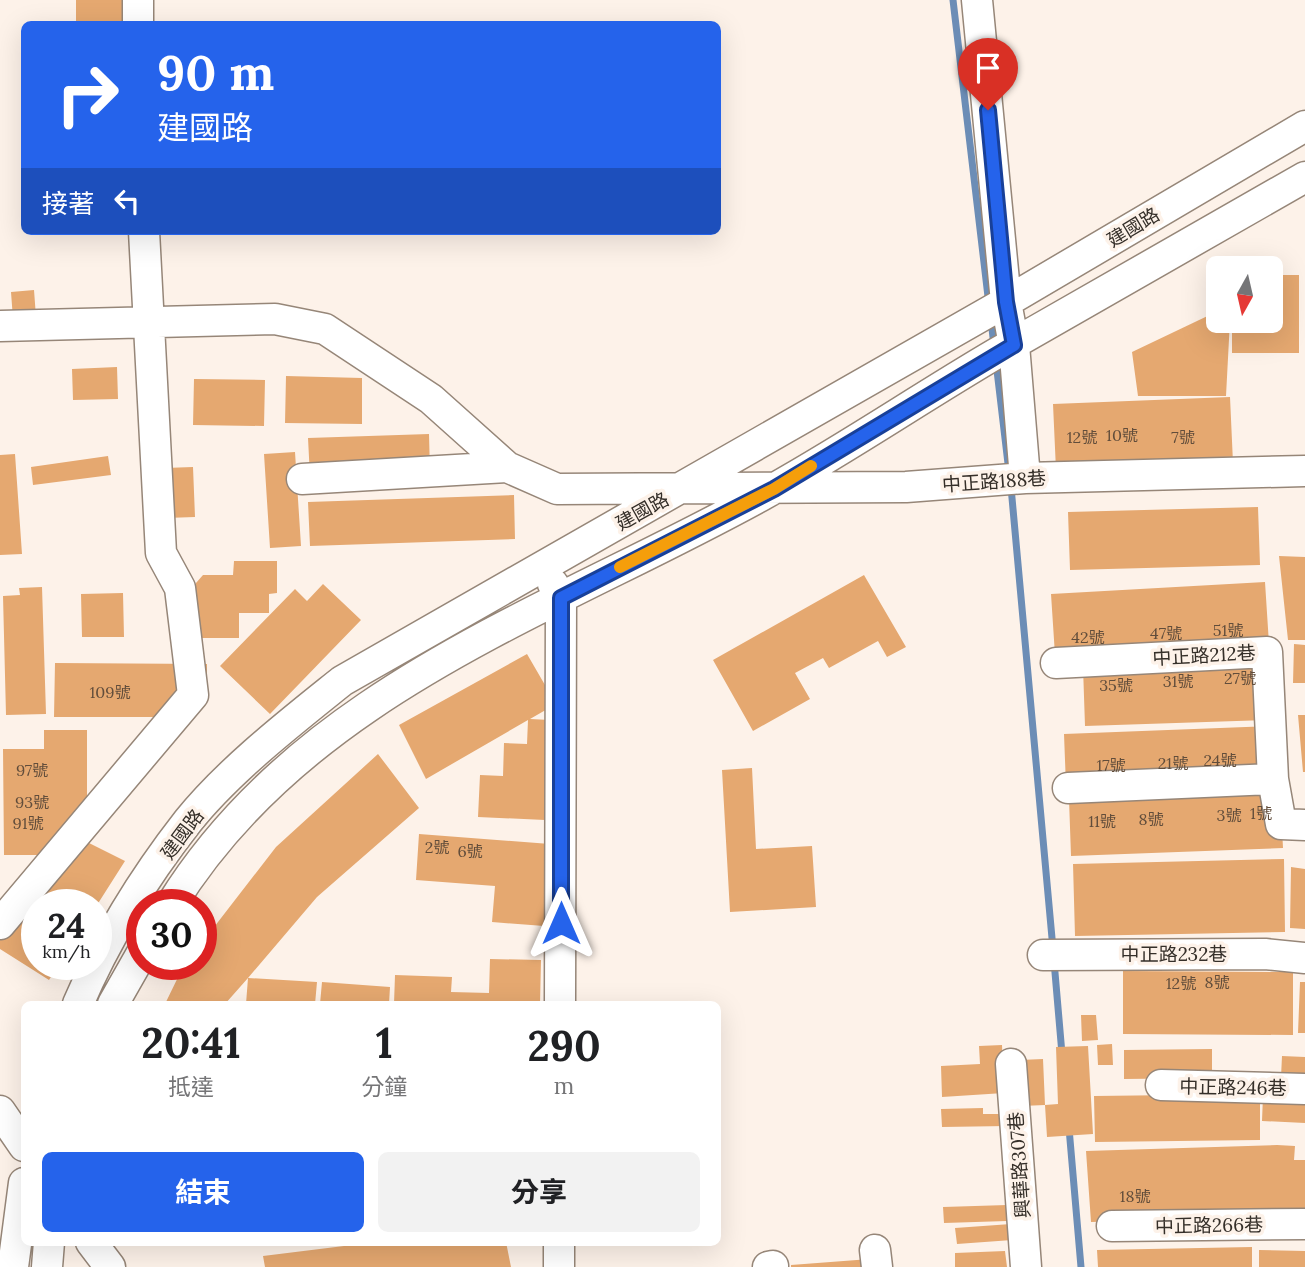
<!DOCTYPE html>
<html lang="zh-TW">
<head>
<meta charset="utf-8">
<style>
  body { margin:0; font-family:Lora,"Noto Sans TC",serif; background:#f2f2f2; color:#202124; height:100vh; display:flex; flex-direction:column; font-size:26px; white-space:nowrap }
  * { box-sizing:border-box; margin:0 }
  p { font-size:23px; color:#757577 }
  .icon { flex:none; width:38px; height:38px; fill:none; stroke:currentColor; stroke-width:2; stroke-linecap:round; stroke-linejoin:round }
  .map { position:relative; flex:1; overflow:hidden }
  .panel { position:absolute; left:21px; top:1001px; width:700px; height:245px; display:flex; flex-direction:column; background:#fff; border-radius:10px; box-shadow:0 7px 28px #0002 }
  .panel>* { flex:none }
  .top-card { position:absolute; left:21px; top:21px; width:700px; height:214px; border-radius:10px; box-shadow:0 7px 28px #0002; background:#2563eb; color:#fff; overflow:hidden }
  .needle { width:46px; rotate:188deg }
  .controls { position:absolute; left:1206px; top:256px; display:grid; gap:14px }
  .controls a { display:grid; place-items:center; width:77px; height:77px; border-radius:10px; background:#fff; box-shadow:0 7px 28px #0002; font-size:35px }
  .speed { position:absolute; left:21px; top:889px; display:flex; gap:14px; font-size:35px; font-weight:700; text-align:center }
  .speed>* { display:grid; place-content:center; width:91px; height:91px; border-radius:50%; background:#fff; box-shadow:0 7px 28px #0002; line-height:1 }
  .speed small { font-size:18px; font-weight:400 }
  .speed .limit { border:10px solid #d22; background:#fff; color:#111 }
  .pin { position:absolute; display:grid; place-items:center; width:60px; height:60px; color:#fff; margin:-72px -30px; border-radius:50% 50% 50% 0; rotate:-45deg; box-shadow:0 0 7px #0007 }
  .pin .icon { rotate:45deg }
  .me { position:absolute; width:77px; margin:-38px; rotate:0deg; stroke-linejoin:round; filter:drop-shadow(0 0 5px #0008) }
  .turn { display:flex; align-items:center; gap:24px; height:147px; padding:0 21px; font-size:32px }
  .turn .icon { width:91px; height:91px; stroke-width:2.5 }
  .turn b { display:block; font-size:49px; line-height:60px }
  .then { display:flex; align-items:center; height:66px; padding:0 21px; background:#0003; gap:14px; font-size:26px }
  .eta { display:flex; justify-content:space-evenly; align-items:center; height:119px; text-align:center }
  .eta b { font-size:42px; font-weight:700; line-height:49px }
  .primary-button { display:flex; gap:14px; margin-top:auto; padding:14px 21px }
  .primary-button a { flex:1; height:80px; border-radius:10px; background:#2563eb; color:#fff; font-size:28px; font-weight:700; line-height:80px; text-align:center }
  .primary-button a+a { background:#f2f2f2; color:#202124 }
  .map>svg:first-child { display:block }
</style>
</head>
<body>
<div class="map">
<svg width="1305" height="1267" viewBox="0 0 1305 1267">
  <rect width="100%" height="100%" fill="#fdf2e9"/>
  <g fill="none" stroke-linecap="round" stroke-linejoin="round">
    <path stroke="#6c8db6" stroke-width="7" d="M953,0l36,305
      M991,320l3,26
      M996,362l13,110
      M1011,487l42,462
      M1054,961l8,93
      M1069,1128l12,139"/>
  </g>
  <path fill="#e5a870" d="M76,0h46l1,24h-47z
    M1270,275h29v78h-67v-33h38z
    M34,290l2,27 -23,2 -2,-27z
    M1218,311v9h12l-4,76h-88l-6,-44z
    M117,367l1,32 -45,1 -1,-31z
    M286,376l76,2v46l-77,-1z
    M194,379l71,1 -1,46 -71,-1z
    M1230,397l3,66 -177,7 -3,-66z
    M429,434l1,38 -120,5 -2,-39z
    M295,452l6,94 -31,2 -6,-94z
    M15,454l7,100 -22,1v-100z
    M108,456l3,19 -78,10 -2,-18z
    M193,467l2,50 -29,1 -1,-50z
    M514,495l1,44 -205,7 -2,-44z
    M1258,507l2,58 -190,5 -2,-58z
    M1279,556l26,1v83h-17z
    M234,561h43v32l-8,1v19h-30v25h-43v-55l7,-8h30z
    M864,575l42,72 -19,10 -9,-16 -49,27 -6,-10 -28,15 15,26 -57,32 -40,-71z
    M1265,582l4,62 -214,11 -4,-61z
    M323,584l38,36 -91,94 -50,-48 75,-77 12,12z
    M42,587l4,127 -40,1 -3,-119 17,-1 -1,-7z
    M123,593l1,44h-42l-1,-43z
    M1294,644l11,1v38h-12z
    M527,654l29,50 -26,15 20,1 -5,100 -67,-3 2,-42 23,1 1,-33 23,1 1,-24 -102,59 -27,-54z
    M1265,660l2,60 -182,6 -2,-59z
    M55,663l152,1v23l-28,30h-125z
    M1298,715h7v57h-2z
    M1275,726l2,52 -211,8 -2,-52z
    M44,730h43v69l-42,56h-41l-1,-106h41z
    M378,754l41,54 -102,89 -69,81 69,4 -2,22h-69l2,-26 -23,26h-60l17,-35 3,-5h16v-20l75,-97z
    M752,768l4,81 56,-3 4,61 -86,5 -8,-142z
    M1280,790l3,58 -212,8 -2,-57z
    M419,834l131,10 -6,82 -52,-4 3,-36 -79,-6z
    M89,843l36,18 -28,44h-60v59h22l-10,16 -49,-31v-9l64,-84z
    M1284,859l1,73 -210,4 -2,-72z
    M1291,867l14,2v60l-15,-1z
    M490,959l51,1 -1,44h-146l1,-29 57,2 -1,15 38,1z
    M1123,971l170,1v63l-170,-1z
    M322,982l68,5 -1,17h-69z
    M1300,982h5v51h-7z
    M1081,1015h15l2,25 -16,1z
    M1112,1044l1,21h-15l-1,-20z
    M1002,1045l2,48 -62,4 -1,-31 39,-2 -1,-18z
    M1088,1046l5,88 -46,3 -2,-32 13,-1 -2,-57z
    M1212,1049v29l-88,1v-29z
    M1282,1056l23,1v22l-24,-2z
    M1043,1059l2,46 -23,1 -2,-46z
    M1260,1094v46l-165,2 -1,-46z
    M1263,1096l42,2v25l-43,-2z
    M983,1108v6h23l1,12 -65,1 -1,-18z
    M1277,1145l18,1 -1,14h11v57l-214,5 -5,-71z
    M1007,1205v16l-63,2 -1,-16z
    M1011,1224l1,16 -55,4 -2,-16z
    M433,1242h73l5,25h-246l-2,-11 89,-11z
    M1252,1247v20h-154l-1,-17z
    M1259,1250l46,1v16h-46z
    M1005,1251l2,16h-52v-14z
    M870,1259l1,8h-80v-2z"/>
  <g fill="none" stroke-linecap="round" stroke-linejoin="round">
    <defs>
      <path id="minor" d="M138,0v24
        M977,0l29,302 8,43 11,133
        M0,326l275,-7 50,10 106,70 76,68 50,22 349,-2 119,-9 280,-7
        M302,479l205,-12
        M553,584l8,14 -1,406
        M1056,663l211,-11 6,127 8,45 24,1
        M1068,788l205,-9
        M171,905c135,-219 392,-297 604,-417 75,-42 147,-91 222,-135 102,-58 205,-117 308,-176
        M0,924l193,-229 -13,-107 -19,-35 -17,-322
        M1043,955l222,-1 40,4
        M78,1004c27,-63 67,-128 110,-183 41,-51 103,-99 154,-140l664,-379 299,-176
        M113,1004l29,-51
        M1011,1064l15,203
        M1161,1085l144,4
        M0,1111l24,35
        M1112,1226l193,-2
        M91,1242l19,25
        M875,1250l2,17
        M13,1267l11,-84
        M47,1267l2,-25
        M559,1267v-25
        M768,1267l5,-1"/>
    </defs>
    <use href="#minor" stroke="#968678" stroke-width="33"/>
    <use href="#minor" stroke="#fff" stroke-width="30"/>
  </g>
  <g fill="none" stroke-linecap="round" stroke-linejoin="round">
    <defs>
      <path id="route" d="M561,923v-325l213,-109 240,-144 -8,-43 -18,-192"/>
    </defs>
    <use href="#route" stroke="#184099" stroke-width="18"/>
    <use href="#route" stroke="#2563eb" stroke-width="12"/>
    <path stroke="#f59e0b" stroke-width="12" d="M620,567l154,-78 37,-23"/>
  </g>
  <g text-anchor="middle" stroke-width="7" stroke-linejoin="round" paint-order="stroke">
    <g font-size="16" fill="#614d3b">
      <text x="1122" y="441">10號</text>
      <text x="1082" y="443">12號</text>
      <text x="1183" y="443">7號</text>
      <text x="1228" y="636">51號</text>
      <text x="1166" y="639">47號</text>
      <text x="1088" y="643">42號</text>
      <text x="1240" y="684">27號</text>
      <text x="1178" y="687">31號</text>
      <text x="1116" y="691">35號</text>
      <text x="110" y="698">109號</text>
      <text x="1220" y="766">24號</text>
      <text x="1173" y="769">21號</text>
      <text x="1111" y="771">17號</text>
      <text x="32" y="776">97號</text>
      <text x="32" y="808">93號</text>
      <text x="1261" y="819">1號</text>
      <text x="1229" y="821">3號</text>
      <text x="1151" y="825">8號</text>
      <text x="1102" y="827">11號</text>
      <text x="28" y="829">91號</text>
      <text x="437" y="853">2號</text>
      <text x="470" y="857">6號</text>
      <text x="1217" y="988">8號</text>
      <text x="1181" y="989">12號</text>
      <text x="1135" y="1202">18號</text>
    </g>
    <g font-size="19" fill="#352f29" stroke="#fdf2e9">
      <text transform="translate(1133 227) rotate(-31)" y="7">建國路</text>
      <text transform="translate(994 481) rotate(-4)" y="7">中正路188巷</text>
      <text transform="translate(642 511) rotate(-29)" y="7">建國路</text>
      <text transform="translate(1204 655) rotate(-3)" y="7">中正路212巷</text>
      <text transform="translate(182 834) rotate(-53)" y="7">建國路</text>
      <text x="1174" y="961">中正路232巷</text>
      <text transform="translate(1233 1087) rotate(1)" y="7">中正路246巷</text>
      <text transform="translate(1019 1165) rotate(-94)" y="7">興華路307巷</text>
      <text transform="translate(1209 1225) rotate(-1)" y="7">中正路266巷</text>
    </g>
  </g>
</svg>
<div class="controls">
<a><svg class="needle" viewBox="-14 -14 28 28"><path d="M0-13l5 13h-10z" fill="#e53935"/><path d="M0 13l5-13h-10z" fill="#757577"/></svg></a>
</div>
<div class="speed"><div>24<small>km/h</small></div><div class="limit">30</div></div>
<div class="pin" style="left:988px;top:110px;background:#d93025"><svg class="icon" aria-label="arrive" viewBox="0 0 24 24"><path d="M6 21V4h12l-3 4 3 4H6"/></svg></div>
<svg class="me" style="left:561px;top:923px" viewBox="-20 -20 40 40"><path d="M0-17L14 15 0 8-14 15z" fill="#2563eb" stroke="#fff" stroke-width="4"/></svg>
<div class="top-card">
<div class="turn"><svg class="icon" aria-label="right" viewBox="0 0 24 24"><path d="M7 20v-9h11M14 6l5 5-5 5"/></svg><div><b>90 m</b>建國路</div></div>
<div class="then">接著<svg class="icon" aria-label="left" viewBox="0 0 24 24"><path d="M17 20v-9H6M10 6l-5 5 5 5"/></svg></div>
</div>
<section class="panel">
<div class="eta">
<div><b>20:41</b><p>抵達</p></div>
<div><b>1</b><p>分鐘</p></div>
<div><b>290</b><p>m</p></div>
</div>
<div class="primary-button"><a>結束</a><a>分享</a></div>
</section>
</div>
</body>
</html>
